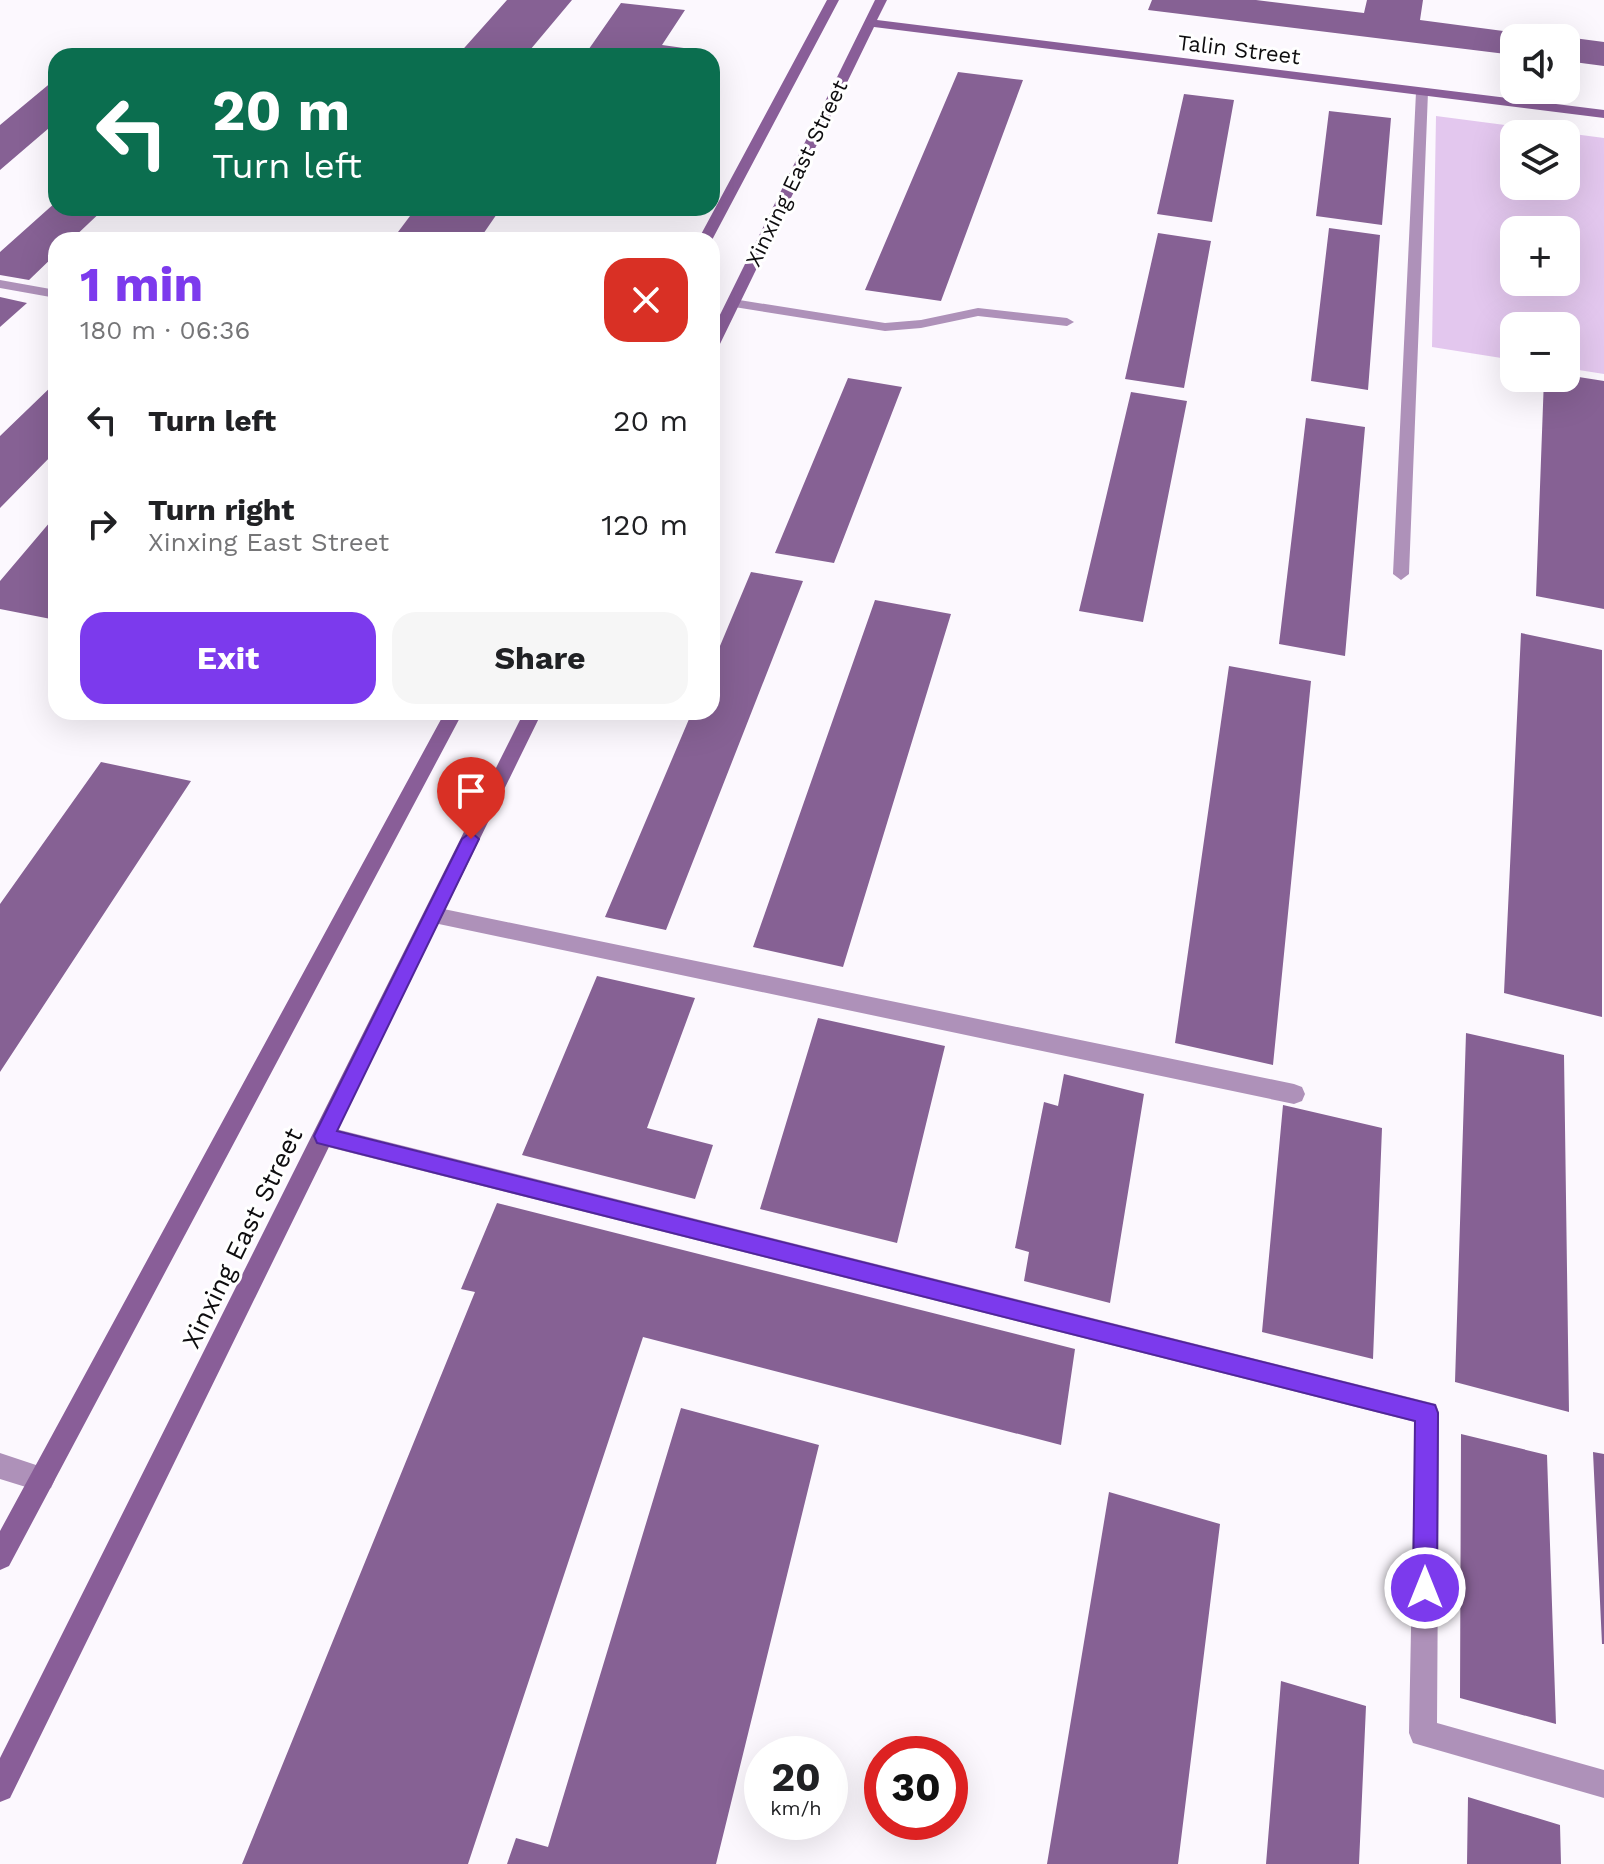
<!DOCTYPE html>
<html lang="en">
<head>
<meta charset="utf-8">
<style>
  body { margin:0; font-family:"Work Sans",sans-serif; background:#f6f6f6; color:#202124; height:100vh; display:flex; flex-direction:column; font-size:30px; white-space:nowrap }
  * { box-sizing:border-box; margin:0 }
  p { font-size:26px; color:#757577 }
  .icon { flex:none; width:44px; height:44px; fill:none; stroke:currentColor; stroke-width:2; stroke-linecap:round; stroke-linejoin:round }
  .map { position:relative; flex:1; overflow:hidden }
  .panel { position:absolute; left:48px; top:232px; width:672px; height:488px; display:flex; flex-direction:column; background:#fff; border-radius:24px; box-shadow:0 8px 32px #0002 }
  .panel>* { flex:none }
  .guide { position:absolute; left:48px; top:48px; width:672px; height:168px; border-radius:24px; box-shadow:0 8px 32px #0002; background:#0b6e4f; color:#fff; overflow:hidden }
  .fabs { position:absolute; left:1500px; top:24px; display:grid; gap:16px }
  .fabs a { display:grid; place-items:center; width:80px; height:80px; border-radius:16px; background:#fff; box-shadow:0 8px 32px #0002; font-size:40px }
  .speed { position:absolute; left:744px; top:1736px; display:flex; gap:16px; font-size:40px; font-weight:700; text-align:center }
  .speed>* { display:grid; place-content:center; width:104px; height:104px; border-radius:50%; background:#fff; box-shadow:0 8px 32px #0002; line-height:1 }
  .speed small { font-size:20px; font-weight:400 }
  .speed .limit { border:12px solid #d22; background:#fff; color:#111 }
  .pin { position:absolute; display:grid; place-items:center; width:68px; height:68px; color:#fff; margin:-82px -34px; border-radius:50% 50% 50% 0; rotate:-45deg; box-shadow:0 0 8px #0007 }
  .pin .icon { rotate:45deg }
  .me { position:absolute; width:88px; margin:-44px; rotate:0deg; stroke-linejoin:round; filter:drop-shadow(0 0 6px #0008) }
  .turn { display:flex; align-items:center; gap:28px; height:168px; padding:0 32px; font-size:36px }
  .turn .icon { width:104px; height:104px; stroke-width:2.5 }
  .turn b { display:block; font-size:56px; line-height:68px }
  .round { display:grid; place-items:center; flex:none; width:84px; height:84px; border-radius:24px; background:#f6f6f6 }
  .head { display:flex; align-items:center; justify-content:space-between; height:136px; padding:0 32px }
  h1 { font-size:48px; font-weight:700; line-height:60px; color:#7c3aed }
  .cta { display:flex; gap:16px; margin-top:auto; padding:16px 32px }
  .cta a { flex:1; height:92px; border-radius:24px; background:#7c3aed; color:#fff; font-size:32px; font-weight:700; line-height:92px; text-align:center }
  .cta a+a { background:#f6f6f6; color:#202124 }
  ul { padding:0; list-style:none }
  li { display:flex; align-items:center; gap:24px; height:104px; padding:0 32px }
  li div { flex:1 }
  li b { display:block; font-size:30px }
  li em { font-style:normal }
  .map>svg:first-child { display:block }
</style>
</head>
<body>
<div class="map">
<svg width="1604" height="1864" viewBox="0 0 1604 1864">
  <rect width="100%" height="100%" fill="#fcf8fe"/>
  <path fill="#e3c7ee" fill-rule="evenodd" d="M1436,116l168,22v236l-38,-6v-42h-52v34l-82,-13zM1514,134h52v52h-52zM1514,230h52v52h-52z"/>
  <path fill="#866194" d="M507,0h65l-47,56h-68z
    M1152,0h104l108,13 3,-13h56l-3,20 137,18h-43v17l-366,-45z
    M621,3l64,7 -23,35 29,4 -4,7h-103z
    M1566,37l38,5v24l-38,-5z
    M958,72l65,8 -82,221 -76,-11z
    M53,81l3,1v40l-56,48v-45z
    M1184,94l50,6 -22,122 -55,-8z
    M1329,111l62,7 -9,107 -66,-9z
    M56,202v6h49l-34,32h-15v14l-27,26 -29,-5v-23z
    M416,208h85l-22,32h-87z
    M1329,228l51,7 -12,155 -57,-9z
    M1158,233l53,8 -27,147 -59,-9z
    M0,297l27,6 -27,24z
    M1566,375l38,6v228l-68,-13 8,-218h22z
    M848,378l54,9 -68,176 -59,-10z
    M56,382v69l-56,57v-72z
    M1131,392l56,9 -44,221 -64,-11z
    M1306,418l59,9 -20,229 -66,-12z
    M56,515v105l-56,-11v-28z
    M751,572l52,9 -137,349 -61,-13 87,-205h20v-47z
    M875,600l76,14 -108,353 -90,-20z
    M1521,633l81,17v367l-98,-24z
    M1229,666l82,15 -38,384 -98,-22z
    M101,762l90,19 -191,291v-168z
    M597,976l98,22 -48,130 66,17 -18,54 -173,-44z
    M818,1018l127,28 -48,197 -137,-34z
    M1466,1033l98,22 5,357 -114,-30z
    M1064,1074l80,20 -34,209 -86,-22 5,-29 -14,-4 29,-146 14,4z
    M1283,1105l99,23 -9,231 -111,-27z
    M497,1203l578,146 -14,96 -418,-108 -175,527h-226l233,-572 -14,-3z
    M681,1408l138,37 -103,419h-209l9,-26 32,9z
    M1461,1434l86,21 9,269 -96,-26z
    M1593,1452l11,2v190h-2z
    M1109,1492l111,32 -42,340h-131z
    M1281,1681l85,25 -7,158h-93z
    M1468,1797l92,28 1,39h-94z"/>
  <g fill="none" stroke-linecap="round" stroke-linejoin="round">
    <path fill="#ae91b9" fill-rule="evenodd" d="M1422,88l6,4 -19,482 -8,6 -8,-6 23,-482z
      M0,280l56,10v8l-56,-10z
      M733,299l152,24 36,-3 57,-12 89,10 7,4 -7,4 -89,-10 -57,12 -36,3 -157,-25v-6z
      M434,907l860,177 8,3 3,7 -3,7 -8,3 -860,-181 -7,-2 -3,-6 3,-6z
      M0,1453l51,17 4,9 -4,9 -9,4 -42,-13z"/>
    <path fill="#ae91b9" fill-rule="evenodd" d="M324,1126l1112,278 3,9 -2,310 167,47v28l-191,-55 -4,-10 6,-311 -1091,-276 -8,-3 -3,-7 3,-7z"/>
    <path fill="#895e98" fill-rule="evenodd" d="M827,0h12l-127,240h-14z
      M875,0h12l-10,20 727,90v8l-730,-91 -155,319 -7,4v-19z
      M445,712h18l-454,854 -9,4v-39z
      M524,712h18l-532,1086 -10,4v-44z"/>
  </g>
  <path fill="#7c3aed" stroke="#51269a" stroke-width="2" d="M471,832l8,7 -142,292 1098,274 3,8 -1,175 -4,8 -8,4 -9,-4 -3,-8 2,-167 -1098,-278 -3,-7 3,-6 145,-291z"/>
  <g text-anchor="middle" stroke-width="6" stroke-linejoin="round" paint-order="stroke">
    <g font-size="22" fill="#0e0d0f" stroke="#fff">
      <text transform="translate(1239 49) rotate(7)" y="8">Talin Street</text>
      <text transform="translate(796 173) rotate(-64)" y="8">Xinxing East Street</text>
    </g>
    <g font-size="26" fill="#0e0d0f" stroke="#fff">
      <text transform="translate(242 1238) rotate(-64)" y="9">Xinxing East Street</text>
    </g>
  </g>
</svg>
<div class="fabs">
<a><svg class="icon" aria-label="sound" viewBox="0 0 24 24"><path d="M4 9h4l5-4v14l-5-4H4zM17 9q2 3 0 6"/></svg></a>
<a><svg class="icon" aria-label="layers" viewBox="0 0 24 24"><path d="M12 4l9 5-9 5-9-5zM3 14l9 5 9-5"/></svg></a>
<a>+</a>
<a>−</a>
</div>
<div class="speed"><div>20<small>km/h</small></div><div class="limit">30</div></div>
<div class="pin" style="left:471px;top:839px;background:#d93025"><svg class="icon" aria-label="arrive" viewBox="0 0 24 24"><path d="M6 21V4h12l-3 4 3 4H6"/></svg></div>
<svg class="me" style="left:1425px;top:1588px" viewBox="-20 -20 40 40"><circle r="17" fill="#7c3aed" stroke="#fff" stroke-width="3"/><path d="M0-11L8 9 0 5-8 9z" fill="#fff"/></svg>
<div class="guide">
<div class="turn"><svg class="icon" aria-label="left" viewBox="0 0 24 24"><path d="M17 20v-9H6M10 6l-5 5 5 5"/></svg><div><b>20 m</b>Turn left</div></div>
</div>
<section class="panel">
<div class="head"><div><h1>1 min</h1><p>180 m · 06:36</p></div><a class="round" style="background:#d93025;color:#fff"><svg class="icon" aria-label="close" viewBox="0 0 24 24"><path d="M6 6l12 12M18 6L6 18"/></svg></a></div>
<ul>
<li><svg class="icon" aria-label="left" viewBox="0 0 24 24"><path d="M17 20v-9H6M10 6l-5 5 5 5"/></svg><div><b>Turn left</b></div><em>20 m</em></li>
<li><svg class="icon" aria-label="right" viewBox="0 0 24 24"><path d="M7 20v-9h11M14 6l5 5-5 5"/></svg><div><b>Turn right</b><p>Xinxing East Street</p></div><em>120 m</em></li>
</ul>
<div class="cta"><a>Exit</a><a>Share</a></div>
</section>
</div>
</body>
</html>
